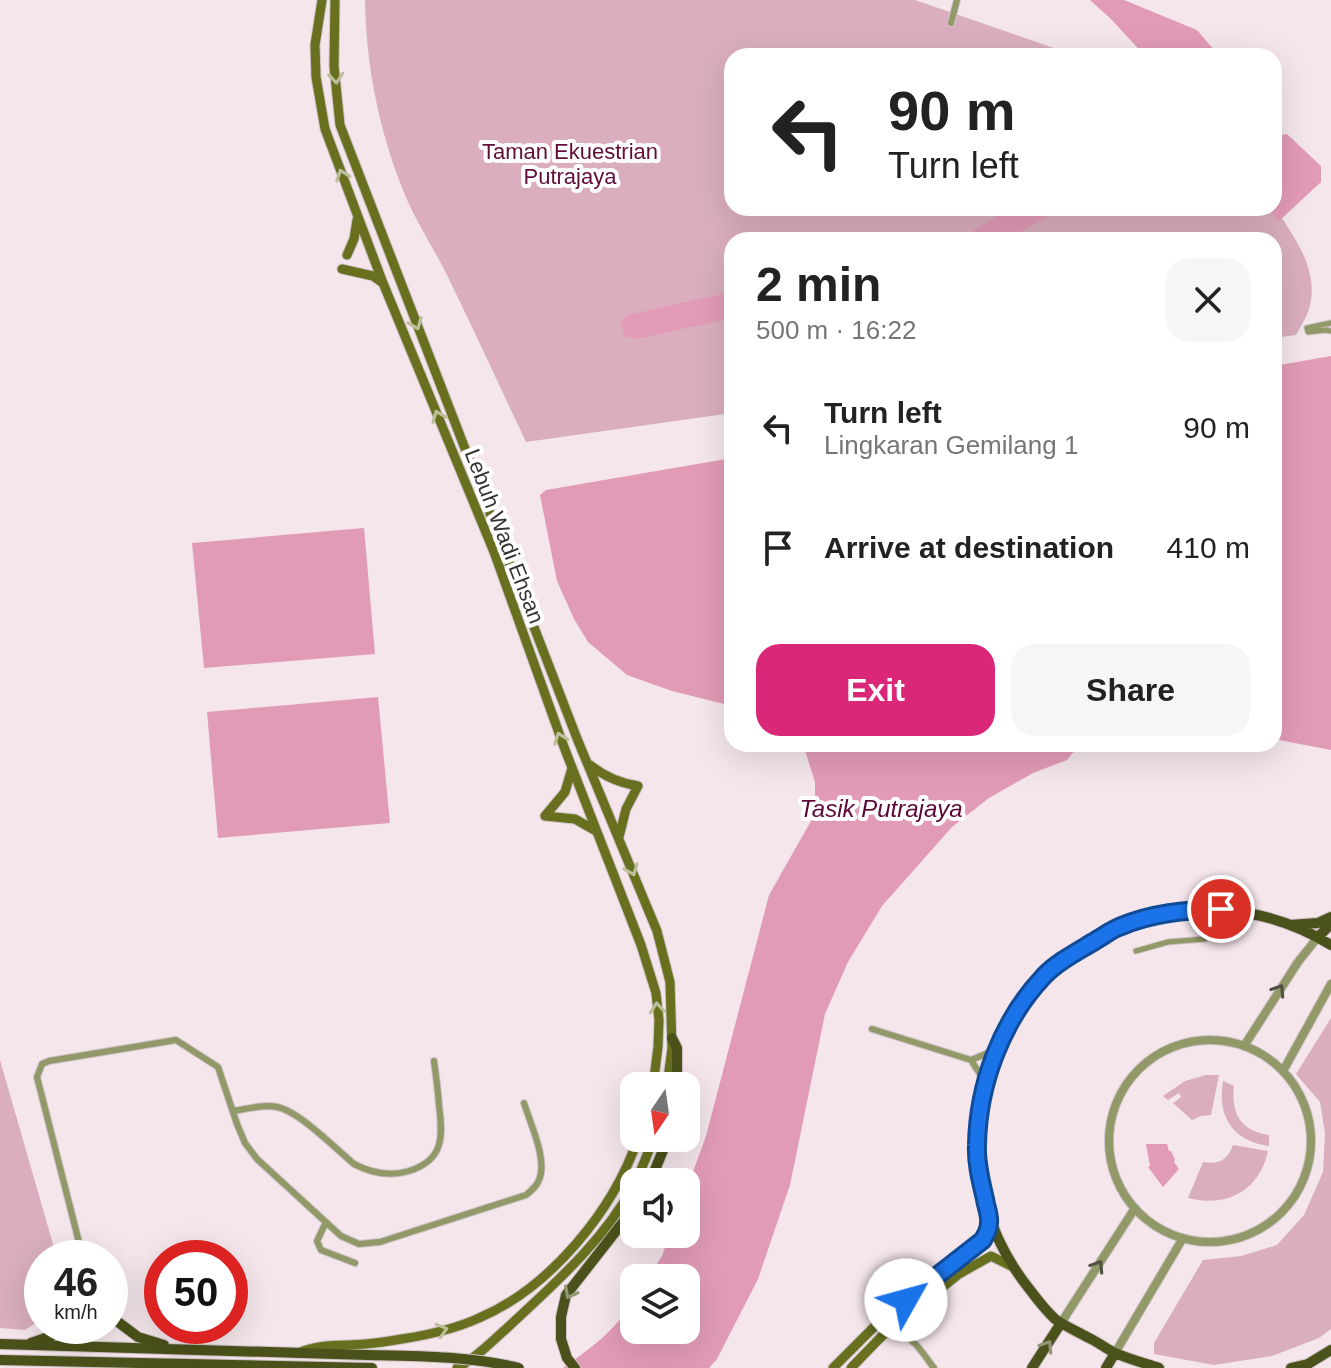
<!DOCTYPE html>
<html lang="en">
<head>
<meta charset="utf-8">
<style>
  body { margin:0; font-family:Arial,sans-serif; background:#f6f6f6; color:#222; height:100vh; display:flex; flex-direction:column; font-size:30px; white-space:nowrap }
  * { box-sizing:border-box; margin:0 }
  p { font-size:26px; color:#767676 }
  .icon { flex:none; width:44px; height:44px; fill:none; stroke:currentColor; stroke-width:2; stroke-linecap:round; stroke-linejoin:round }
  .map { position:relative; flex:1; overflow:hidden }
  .drawer { position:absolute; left:724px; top:232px; width:558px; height:520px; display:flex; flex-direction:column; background:#fff; border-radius:24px; box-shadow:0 8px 32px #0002 }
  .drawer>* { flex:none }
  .hud { position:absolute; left:724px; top:48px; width:558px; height:168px; border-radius:24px; box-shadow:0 8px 32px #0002; background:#fff; color:#222; overflow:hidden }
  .needle { width:52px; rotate:193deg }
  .fabs { position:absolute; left:620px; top:1072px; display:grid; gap:16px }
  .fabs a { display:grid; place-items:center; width:80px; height:80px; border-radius:16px; background:#fff; box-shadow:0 8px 32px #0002; font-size:40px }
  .speed { position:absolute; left:24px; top:1240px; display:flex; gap:16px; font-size:40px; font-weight:700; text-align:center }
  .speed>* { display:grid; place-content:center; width:104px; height:104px; border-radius:50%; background:#fff; box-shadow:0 8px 32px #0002; line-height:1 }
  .speed small { font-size:20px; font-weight:400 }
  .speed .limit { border:12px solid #d22; background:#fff; color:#111 }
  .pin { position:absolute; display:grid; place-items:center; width:68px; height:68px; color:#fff; margin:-34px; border:4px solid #fff; border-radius:50%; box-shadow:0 2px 8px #0007 }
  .me { position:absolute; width:88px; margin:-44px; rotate:52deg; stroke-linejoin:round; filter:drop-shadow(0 0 6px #0008) }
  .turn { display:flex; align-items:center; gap:28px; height:168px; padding:0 32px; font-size:36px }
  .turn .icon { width:104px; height:104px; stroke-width:2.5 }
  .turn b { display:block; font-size:56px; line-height:68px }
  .round { display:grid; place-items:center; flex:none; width:84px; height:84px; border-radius:24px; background:#f6f6f6 }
  .headline { display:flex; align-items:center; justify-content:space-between; height:136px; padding:0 32px }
  h1 { font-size:48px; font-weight:600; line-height:60px }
  .primary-button { display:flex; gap:16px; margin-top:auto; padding:16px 32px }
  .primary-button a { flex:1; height:92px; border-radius:24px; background:#db2777; color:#fff; font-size:32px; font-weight:600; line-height:92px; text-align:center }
  .primary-button a+a { background:#f6f6f6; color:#222 }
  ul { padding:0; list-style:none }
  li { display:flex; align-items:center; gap:24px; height:120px; padding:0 32px }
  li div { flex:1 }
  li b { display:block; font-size:30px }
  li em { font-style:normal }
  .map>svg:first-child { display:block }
</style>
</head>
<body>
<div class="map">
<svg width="1331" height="1368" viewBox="0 0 1331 1368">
  <rect width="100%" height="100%" fill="#f4e6eb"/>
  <path fill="#daaebe" d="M365,0h550l162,56h-345v152h542v-2c20,31 48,66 34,106 -3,8 -8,15 -12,23l-22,3v-98h-542v173l-206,29c-27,-57 -53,-114 -81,-171 -15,-29 -33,-56 -44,-86 -23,-60 -35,-121 -36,-185z
    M1331,1018v311l-12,9 -47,18 -58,9 -60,-11v-11l49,-83 38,-4 36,-11 27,-30 19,-43 2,-39 -5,-31 -24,-28z
    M0,1060l57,198h-15v61l-17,11 -25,-2z
    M1206,1075h13l-8,40 -10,1 -9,4 -19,-17 8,-6 -2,-4 -11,7 -5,-4 22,-15z
    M1223,1081l11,5c-3,27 6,45 35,49v11c-37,-5 -52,-30 -46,-65z
    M1233,1145l35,6c-9,40 -41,57 -80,47l15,-36c15,3 25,-2 30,-17z"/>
  <path fill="#e29bb7" d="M1090,0h34l73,30 22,26h-74l-34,-37z
    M1287,134l34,32v16l-42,39 -11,-13 -5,5 -4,-5h15v-72z
    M1009,208h54l-57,32h-47z
    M732,292v26l-96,21 -12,-3 -3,-14 6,-7z
    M1331,356v394l-57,-11v-373z
    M732,458v248l-60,-15 -45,-16 -39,-33 -14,-23 -17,-38 -17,-86 6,-5z
    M364,528l11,126 -171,14 -12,-125z
    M378,697l12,126 -172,15 -11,-126z
    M803,744h277l-13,16 -34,13 -44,25 -37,29 -70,79 -34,56 -23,52 -35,171 -32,94 -41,80 -8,9h-146c29,-21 51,-36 71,-68v30h52v-52h-38l14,-22 8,-22h16v-43l20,-55 63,-241 46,-81v-32z
    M1146,1144h21l2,7h2l4,9 -1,2 5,7 -16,18 -15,-20 2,-1z"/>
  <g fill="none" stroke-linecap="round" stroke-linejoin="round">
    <defs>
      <path id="pedestrian" d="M1331,323l-24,5 1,4 18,-2 5,1
        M1136,951l32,-9 37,-3"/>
      <path id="minor" d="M951,23l6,-23
        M872,1029l99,31 27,-11
        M971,1060l9,14 4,10
        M233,1111c14,-2 30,-7 44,-4 22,4 59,42 77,57 17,9 35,13 55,7 35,-11 34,-34 30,-66 -1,-15 -3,-29 -5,-44
        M326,1222l-9,19 4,9 34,13
        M83,1258l-46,-181 5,-13 7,-3 127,-21 42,27 19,57 8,19 12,16 84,77 18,8 21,-2 146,-47c6,-5 11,-9 13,-15 9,-20 -9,-57 -15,-77
        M911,1314l-1,15 3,13
        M890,1331c20,-1 33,23 44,37"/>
      <path id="tertiary" d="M1109 1141a101 101 0 1 1 202 0a101 101 0 1 1-202 0Z
        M1244,1046l54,-84 20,-25
        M1283,1071l48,-87
        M1061,1323l74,-115
        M1115,1353l68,-115"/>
      <path id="secondary" d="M322,0l-7,45 1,32 9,52 58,154 111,269 70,195 77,198 15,48 3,27 -1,27 -5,39
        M335,0l-1,66 6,59 238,616 79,190 13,51 2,66 -5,38
        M347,255l7,-16 3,-19
        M342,269l31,7 10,7
        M590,765c15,12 29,18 48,21l-12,23 -7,28
        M545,816l20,-24 7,-24
        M545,816l30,3 21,12
        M636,1182l18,-44
        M298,1353c22,-10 44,-7 67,-9 12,-1 25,-3 37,-5 26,-4 53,-10 77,-21 71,-30 135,-108 159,-180
        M457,1368c18,-9 34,-26 49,-39 47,-44 97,-87 128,-144
        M833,1368l42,-42 108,-86 4,-7 3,-13
        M851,1368l32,-33 76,-61 32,-18 22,11"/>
      <path id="primary" d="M1290,925l28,-2 13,-6
        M1318,937l13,-13
        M672,1038l5,10v38
        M650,1182l18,-44
        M110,1316l28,21 26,8
        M31,1343l26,-9 8,-8
        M0,1344l368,11
        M0,1360l372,8
        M575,1368l-8,-10 -6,-19v-22l5,-22 68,-87
        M1032,1368l29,-45
        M1106,1368l9,-15
        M1159,1368c-15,-5 -31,-9 -46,-16 -9,-5 -17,-11 -26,-15 -11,-6 -22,-11 -32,-18 -12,-11 -21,-24 -31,-37 -58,-78 -61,-179 -11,-263 9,-15 19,-32 32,-44 32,-30 74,-51 117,-60 58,-13 119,-1 169,30
        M1291,1368l17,-4 23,-14"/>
    </defs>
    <use href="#pedestrian" stroke="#cec2c6" stroke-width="7"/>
    <use href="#minor" stroke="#cec2c6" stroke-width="8"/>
    <use href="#tertiary" stroke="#cec2c6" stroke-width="10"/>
    <use href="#secondary" stroke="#cec2c6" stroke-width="11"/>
    <use href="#primary" stroke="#cec2c6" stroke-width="12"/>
    <use href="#pedestrian" stroke="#919968" stroke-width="5"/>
    <use href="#minor" stroke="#919968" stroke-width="6"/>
    <use href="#tertiary" stroke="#919968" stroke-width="8"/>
    <use href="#secondary" stroke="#68701f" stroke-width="9"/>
    <use href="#primary" stroke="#4b511a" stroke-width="10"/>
    <defs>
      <path id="primary-bridge" d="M368,1355c51,1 101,1 151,13"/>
    </defs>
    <use href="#primary-bridge" stroke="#cec2c6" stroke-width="12" stroke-linecap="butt"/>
    <use href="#primary-bridge" stroke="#4b511a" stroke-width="10"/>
  </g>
  <defs><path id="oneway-chevron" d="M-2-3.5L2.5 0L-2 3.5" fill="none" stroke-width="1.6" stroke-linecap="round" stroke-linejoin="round" transform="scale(2)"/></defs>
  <g stroke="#bbbf9a">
    <use href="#oneway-chevron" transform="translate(336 78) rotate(85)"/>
    <use href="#oneway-chevron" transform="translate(342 175) rotate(-110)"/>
    <use href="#oneway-chevron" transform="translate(416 324) rotate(69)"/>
    <use href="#oneway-chevron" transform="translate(438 416) rotate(-112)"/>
    <use href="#oneway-chevron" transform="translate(560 738) rotate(-110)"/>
    <use href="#oneway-chevron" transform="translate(632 870) rotate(68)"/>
    <use href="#oneway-chevron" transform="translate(657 1008) rotate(-95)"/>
    <use href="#oneway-chevron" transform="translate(442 1330) rotate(-16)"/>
  </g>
  <g stroke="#525144">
    <use href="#oneway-chevron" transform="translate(1279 990) rotate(-57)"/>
    <use href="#oneway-chevron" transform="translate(1098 1266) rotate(-57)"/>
  </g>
  <g stroke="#939776">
    <use href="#oneway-chevron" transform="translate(570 1293) rotate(118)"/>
    <use href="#oneway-chevron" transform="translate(1047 1346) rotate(-57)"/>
  </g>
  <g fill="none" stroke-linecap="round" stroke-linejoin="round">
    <defs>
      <path id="route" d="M906,1300l77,-60c3,-6 6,-10 6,-17 1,-8 -3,-16 -4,-24 -4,-17 -9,-36 -8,-54 1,-60 24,-123 66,-168 15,-16 36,-26 55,-38 7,-4 13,-9 21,-12 32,-14 67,-17 102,-18"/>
    </defs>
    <use href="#route" stroke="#114b97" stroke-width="20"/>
    <use href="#route" stroke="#1a73e8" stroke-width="14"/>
  </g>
  <g text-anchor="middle" stroke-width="8" stroke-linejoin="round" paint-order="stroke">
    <g font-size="22" fill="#610d3a" stroke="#fff">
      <text x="570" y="159">Taman Ekuestrian<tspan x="570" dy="25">Putrajaya</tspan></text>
    </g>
    <g font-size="22" fill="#373234" stroke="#fff">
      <text transform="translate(505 536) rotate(69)" y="8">Lebuh Wadi Ehsan</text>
    </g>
    <g font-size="24" font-style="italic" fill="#5c0736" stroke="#fff">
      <text x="881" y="817">Tasik Putrajaya</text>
    </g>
  </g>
</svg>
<div class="fabs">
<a><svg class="needle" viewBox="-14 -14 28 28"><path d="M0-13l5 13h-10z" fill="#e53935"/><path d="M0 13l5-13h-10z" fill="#767676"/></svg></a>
<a><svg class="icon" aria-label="sound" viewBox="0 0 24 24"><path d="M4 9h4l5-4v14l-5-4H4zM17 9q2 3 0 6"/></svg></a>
<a><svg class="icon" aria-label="layers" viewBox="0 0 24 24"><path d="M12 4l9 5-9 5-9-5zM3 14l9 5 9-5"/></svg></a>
</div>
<div class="speed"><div>46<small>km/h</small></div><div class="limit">50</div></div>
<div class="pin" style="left:1221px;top:909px;background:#d93025"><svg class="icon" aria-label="arrive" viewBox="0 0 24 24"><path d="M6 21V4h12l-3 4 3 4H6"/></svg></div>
<svg class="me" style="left:906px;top:1300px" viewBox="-20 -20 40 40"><circle r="19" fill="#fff"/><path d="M0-13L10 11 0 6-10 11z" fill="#1a73e8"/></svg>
<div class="hud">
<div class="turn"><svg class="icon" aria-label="left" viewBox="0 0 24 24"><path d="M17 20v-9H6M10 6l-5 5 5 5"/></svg><div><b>90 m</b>Turn left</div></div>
</div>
<section class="drawer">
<div class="headline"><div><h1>2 min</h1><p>500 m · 16:22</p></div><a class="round"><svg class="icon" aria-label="close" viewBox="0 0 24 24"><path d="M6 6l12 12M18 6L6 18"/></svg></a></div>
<ul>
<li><svg class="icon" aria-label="left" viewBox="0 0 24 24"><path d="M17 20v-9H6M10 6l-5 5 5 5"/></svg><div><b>Turn left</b><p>Lingkaran Gemilang 1</p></div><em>90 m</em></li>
<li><svg class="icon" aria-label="arrive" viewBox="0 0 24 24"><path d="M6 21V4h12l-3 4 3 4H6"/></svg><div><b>Arrive at destination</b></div><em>410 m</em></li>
</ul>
<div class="primary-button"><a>Exit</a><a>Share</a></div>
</section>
</div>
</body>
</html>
